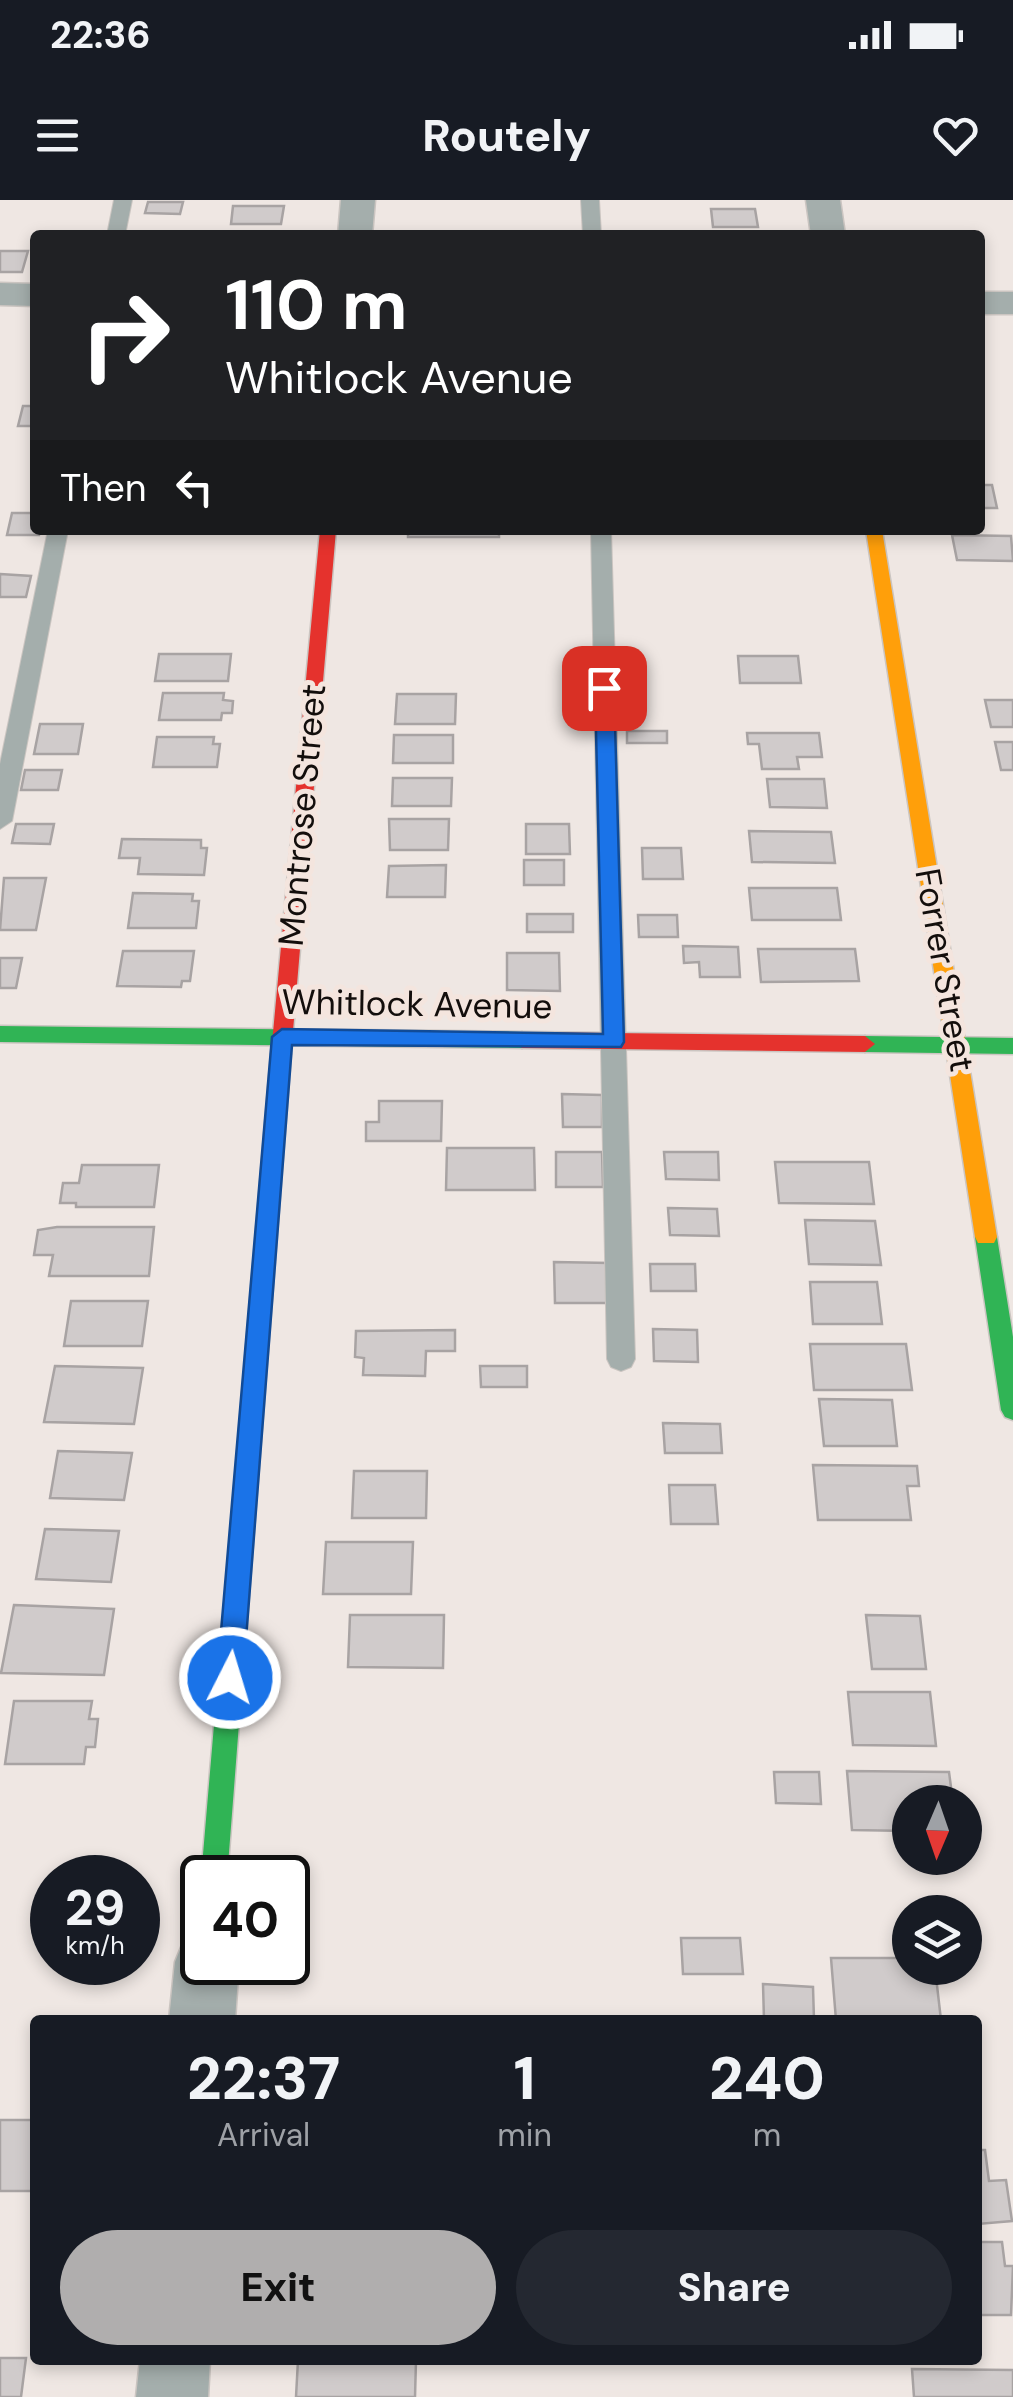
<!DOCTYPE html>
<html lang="en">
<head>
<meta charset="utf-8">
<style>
  body { margin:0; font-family:"DM Sans",sans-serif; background:#242831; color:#f1f3f6; height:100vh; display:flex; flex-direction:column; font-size:38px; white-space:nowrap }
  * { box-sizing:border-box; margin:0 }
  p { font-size:32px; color:#9ea1a6 }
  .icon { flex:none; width:55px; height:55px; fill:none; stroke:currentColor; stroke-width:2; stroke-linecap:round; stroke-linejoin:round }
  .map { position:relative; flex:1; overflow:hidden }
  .drawer { position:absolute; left:30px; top:1815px; width:952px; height:350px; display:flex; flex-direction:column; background:#171b24; border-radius:10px; box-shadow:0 5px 15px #0003 }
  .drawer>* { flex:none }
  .top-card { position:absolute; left:30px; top:30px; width:955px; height:305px; border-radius:10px; box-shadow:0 5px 15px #0003; background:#202124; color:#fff; overflow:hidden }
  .needle { width:65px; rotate:182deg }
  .controls { position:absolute; left:892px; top:1585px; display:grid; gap:20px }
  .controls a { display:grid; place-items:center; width:90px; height:90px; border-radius:50%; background:#171b24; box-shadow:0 5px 15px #0003; font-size:50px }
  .speed { position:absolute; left:30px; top:1655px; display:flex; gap:20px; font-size:50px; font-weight:700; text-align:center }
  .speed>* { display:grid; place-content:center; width:130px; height:130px; border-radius:50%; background:#171b24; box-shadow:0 5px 15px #0003; line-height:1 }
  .speed small { font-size:25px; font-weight:400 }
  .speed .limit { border:5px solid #111; border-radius:15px; background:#fff; color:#111 }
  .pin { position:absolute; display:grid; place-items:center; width:85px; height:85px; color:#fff; margin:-42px; border-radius:20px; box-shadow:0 5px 15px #0006 }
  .me { position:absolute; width:110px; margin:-55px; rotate:5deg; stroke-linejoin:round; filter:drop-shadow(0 0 8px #0008) }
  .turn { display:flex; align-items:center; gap:35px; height:210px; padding:0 30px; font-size:45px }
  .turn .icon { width:130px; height:130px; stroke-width:2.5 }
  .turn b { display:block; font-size:70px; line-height:85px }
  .then { display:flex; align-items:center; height:95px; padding:0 30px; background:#0003; gap:20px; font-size:38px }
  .eta { display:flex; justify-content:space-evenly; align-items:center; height:170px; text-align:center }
  .eta b { font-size:60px; font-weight:800; line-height:70px }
  .primary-button { display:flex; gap:20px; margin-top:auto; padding:20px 30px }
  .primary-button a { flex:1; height:115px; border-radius:60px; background:#b0aeae; color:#111; font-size:40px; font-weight:800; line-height:115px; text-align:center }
  .primary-button a+a { background:#242831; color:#f1f3f6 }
  .status { display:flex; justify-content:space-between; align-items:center; height:70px; padding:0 50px; background:#171b24; direction:ltr }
  .status svg { height:28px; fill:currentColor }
  header { display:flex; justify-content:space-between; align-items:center; height:130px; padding:0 30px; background:#171b24; font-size:45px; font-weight:800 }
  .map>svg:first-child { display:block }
</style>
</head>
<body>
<div class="status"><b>22:36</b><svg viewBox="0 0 49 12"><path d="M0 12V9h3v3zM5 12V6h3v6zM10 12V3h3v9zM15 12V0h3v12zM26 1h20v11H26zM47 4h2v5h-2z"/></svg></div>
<header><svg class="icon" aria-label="menu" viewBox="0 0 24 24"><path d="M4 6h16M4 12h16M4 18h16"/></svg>Routely<svg class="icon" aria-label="heart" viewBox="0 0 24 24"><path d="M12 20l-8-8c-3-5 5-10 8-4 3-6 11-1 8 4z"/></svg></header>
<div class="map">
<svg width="1013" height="2197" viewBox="0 0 1013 2197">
  <rect width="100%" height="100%" fill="#efe7e3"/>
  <path fill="#d0cbcb" stroke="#a8a3a3" stroke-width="2.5" d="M148,2h35l-3,12 -35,-1z
    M233,6h51l-3,18h-50z
    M711,9h44l3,18h-45z
    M0,51h28l-6,21h-22z
    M23,206h12v20h-17z
    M980,285h12l5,23h-17z
    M12,313h23v17h5l-1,5h-32z
    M408,330h91v7h-91z
    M952,335l59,1 2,25 -56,-1z
    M0,374l31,2 -5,21h-26z
    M159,454h72l-3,27h-73z
    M738,456h60l3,27h-61z
    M163,493h61l-1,7 10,1 -1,12h-10l-1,7h-62z
    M397,494h59l-1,30h-60z
    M985,500h28v27h-22z
    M40,524h43l-5,30h-44z
    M627,531h40v12h-40z
    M747,533h72l3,24h-25l2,12h-37l-3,-25h-11z
    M394,535h59v28h-60z
    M157,537h57l-1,7h7l-3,23h-64z
    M995,542h18v28h-12z
    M25,570h37l-4,20h-37z
    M393,578h59l-1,28h-59z
    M767,579h57l3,29 -57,-1z
    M389,619h60l-1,31h-58z
    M16,624h38l-4,20 -38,-1z
    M526,624h43l1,30h-44z
    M749,631l82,1 4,31 -83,-1z
    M122,639l79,1v8h6l-3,27 -66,-1 2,-16h-21z
    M642,648h39l2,31h-40z
    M524,660h40v25h-40z
    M446,665l-1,32h-58l2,-31z
    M4,678h42l-10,52h-36z
    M749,688h88l4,32h-89z
    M133,693l60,1 -1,7h7l-3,27h-68z
    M527,714h46v18h-46z
    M638,715h39l1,22h-39z
    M683,746l55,1 2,30h-40l-1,-15 -15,1z
    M758,749h97l4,32 -98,1z
    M123,751h71l-4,30h-8l-1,6 -64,-1z
    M507,753h52l1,38 -53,-1z
    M0,758h22l-6,30h-16z
    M562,894l40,1v32h-39z
    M379,901h63l-1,40h-75v-19h13z
    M447,948h87l1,42h-89z
    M556,952h46l1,35h-47z
    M664,952h54l1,28 -53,-1z
    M775,962h94l5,42 -95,-1z
    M82,965h77l-5,42h-78v-4h-16l3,-20h16z
    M668,1008l49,1 2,27 -49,-1z
    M805,1020l70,1 6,44 -72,-1z
    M57,1027h97l-5,49h-100l4,-21h-19l4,-25z
    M554,1062l56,1 1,40h-56z
    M650,1064h45l1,27h-45z
    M810,1082h67l5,42h-69z
    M71,1101h77l-6,45h-78z
    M653,1129l44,1 1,32 -44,-1z
    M455,1130v21h-29l-1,25 -62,-1 1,-17 -9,-1 1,-26z
    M810,1144h96l6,46h-98z
    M55,1166l88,2 -9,56 -90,-2z
    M480,1166h47v21h-46z
    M819,1199l73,1 5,46h-73z
    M663,1223l57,1 2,29h-57z
    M58,1251l74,2 -8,47 -74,-2z
    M813,1265l104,1 2,20h-12l4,34h-93z
    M354,1271h73l-1,47h-74z
    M669,1285h46l3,39h-47z
    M45,1329l74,2 -8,51 -75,-3z
    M326,1342h87l-2,52h-88z
    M14,1405l100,4 -10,66 -103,-2z
    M350,1415h94l-1,53 -95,-1z
    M866,1415l54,1 6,53h-54z
    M848,1492h82l6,54 -83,-1z
    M14,1501h78l-3,18h9l-3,28h-9l-2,17h-79z
    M847,1571l102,1 4,30h-43v29l-58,-1z
    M774,1572h45l2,32 -45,-1z
    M681,1738h59l3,36h-60z
    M831,1758h79v10h25l6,52h-105z
    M763,1784l50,3 1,33h-50z
    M0,1920h35v71h-35z
    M978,1950h7l4,31 17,-1 6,41 -34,3z
    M978,2042h24l3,24h8l-2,49h-33z
    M0,2158h26l-5,39h-21z
    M298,2160h118l-1,37h-119z
    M912,2169l101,1v27h-99z"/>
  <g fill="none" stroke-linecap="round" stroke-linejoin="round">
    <defs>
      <path id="lane" d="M114,0h18l-7,35h-18z
        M581,0h18l2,35h-18z
        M48,330h20l-56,291 -12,8v-65z
        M591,330h20l24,829 -4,8 -10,4 -10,-4 -4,-8z"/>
      <path id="street" d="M341,0h34l-3,35h-34z
        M806,0h34l5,35h-34z
        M0,83l35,1v22l-35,-1z
        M980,92h33v22h-33z
        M202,1732v30h37l-4,58h-66l6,-58 9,-22z
        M140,2160h70l-2,37h-72z"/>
      <path id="fast" d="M0,826l522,6 10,8 -10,8 -522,-6z
        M865,836l148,2v16l-148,-2 -10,-8z
        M281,846l10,8 -64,824h-25v4l-1,-4 70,-824z
        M986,1028l8,3 3,6 16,100v83l-8,-3 -4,-7 -26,-173 3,-6z"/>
      <path id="slow" d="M866,330h16l115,707 -3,6h-16l-3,-6z"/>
      <path id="jam" d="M320,330h16l-45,524 -10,8 -10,-8z
        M522,832l343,4 10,8 -10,8 -343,-4 -10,-8z"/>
    </defs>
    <use href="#lane" stroke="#cbc5c1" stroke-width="2"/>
    <use href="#street" stroke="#cbc5c1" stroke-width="3"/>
    <use href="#fast" stroke="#cbc5c1" stroke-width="3"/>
    <use href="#slow" stroke="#cbc5c1" stroke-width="3"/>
    <use href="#jam" stroke="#cbc5c1" stroke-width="3"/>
    <use href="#lane" fill="#a4aeac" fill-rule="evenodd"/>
    <use href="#street" fill="#a4aeac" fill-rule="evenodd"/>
    <use href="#fast" fill="#30b455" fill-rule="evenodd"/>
    <use href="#slow" fill="#ff9f0a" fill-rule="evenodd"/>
    <use href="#jam" fill="#e5322d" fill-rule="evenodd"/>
  </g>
  <path fill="#1a73e8" stroke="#114b97" stroke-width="2.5" d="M604,482l10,6 10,354 -3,5 -329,-2 -49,633 -4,9 -9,3 -9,-3 -4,-9 55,-641 10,-8 321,5 -8,-346z"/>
  <g text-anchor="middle" stroke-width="10" stroke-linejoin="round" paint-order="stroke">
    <g font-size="35" fill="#130e0c" stroke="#f4e5de">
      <text transform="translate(302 615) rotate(-85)" y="12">Montrose Street</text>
      <text transform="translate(945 770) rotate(80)" y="12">Forrer Street</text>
      <text transform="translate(417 804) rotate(1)" y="12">Whitlock Avenue</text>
    </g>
  </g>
</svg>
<div class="controls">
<a><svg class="needle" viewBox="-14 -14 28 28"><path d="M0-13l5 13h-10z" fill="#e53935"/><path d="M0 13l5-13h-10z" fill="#9ea1a6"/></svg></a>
<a><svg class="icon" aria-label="layers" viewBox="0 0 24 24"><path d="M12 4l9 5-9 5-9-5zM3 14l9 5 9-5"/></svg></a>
</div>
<div class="speed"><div>29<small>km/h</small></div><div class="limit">40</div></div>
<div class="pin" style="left:604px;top:488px;background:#d93025"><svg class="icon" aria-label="arrive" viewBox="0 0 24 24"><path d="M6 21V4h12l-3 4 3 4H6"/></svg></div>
<svg class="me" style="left:230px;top:1478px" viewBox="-20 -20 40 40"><circle r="17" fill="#1a73e8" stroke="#fff" stroke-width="3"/><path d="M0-11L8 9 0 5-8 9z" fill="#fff"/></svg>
<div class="top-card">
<div class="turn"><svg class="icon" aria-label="right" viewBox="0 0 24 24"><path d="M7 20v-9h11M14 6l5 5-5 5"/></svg><div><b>110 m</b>Whitlock Avenue</div></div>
<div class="then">Then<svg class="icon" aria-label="left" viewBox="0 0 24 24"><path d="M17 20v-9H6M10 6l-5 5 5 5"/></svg></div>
</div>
<section class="drawer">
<div class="eta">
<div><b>22:37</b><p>Arrival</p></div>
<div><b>1</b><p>min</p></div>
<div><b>240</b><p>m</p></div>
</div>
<div class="primary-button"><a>Exit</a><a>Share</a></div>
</section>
</div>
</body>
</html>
